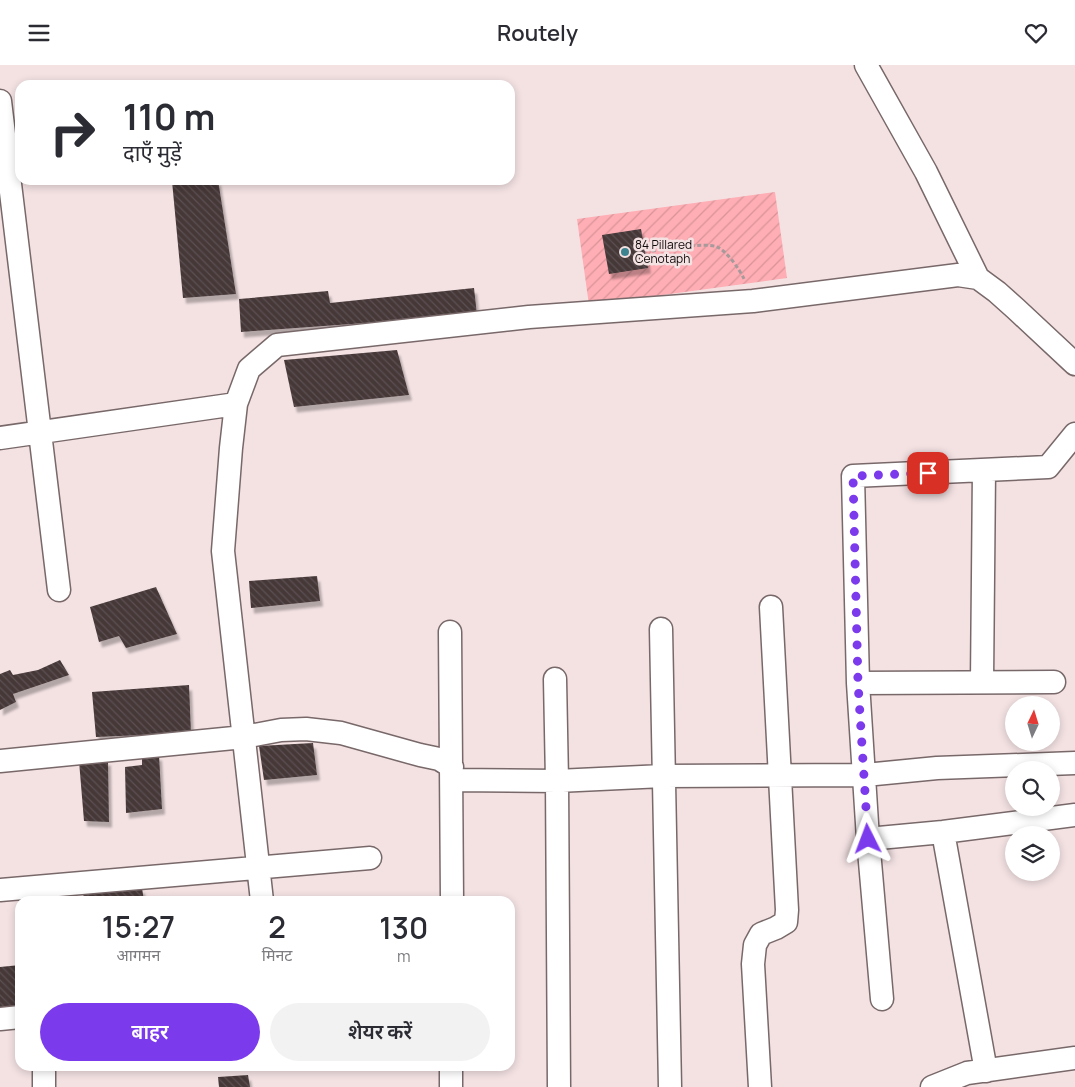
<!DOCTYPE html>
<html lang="hi">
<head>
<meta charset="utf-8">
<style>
  body { margin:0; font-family:Manrope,"Noto Sans Devanagari",sans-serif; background:#f2f2f3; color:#2b2b33; height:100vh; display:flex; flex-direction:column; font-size:19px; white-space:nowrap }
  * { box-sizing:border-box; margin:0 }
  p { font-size:16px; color:#7c7c81 }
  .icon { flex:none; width:28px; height:28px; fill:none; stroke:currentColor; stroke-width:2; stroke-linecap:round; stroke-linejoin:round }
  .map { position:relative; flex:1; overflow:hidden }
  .details { position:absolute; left:15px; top:831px; width:500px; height:175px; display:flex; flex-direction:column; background:#fff; border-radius:15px; box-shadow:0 2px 8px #0003 }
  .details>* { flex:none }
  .banner { position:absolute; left:15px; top:15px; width:500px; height:105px; border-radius:15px; box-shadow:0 2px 8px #0003; background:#fff; color:#2b2b33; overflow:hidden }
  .needle { width:32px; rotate:4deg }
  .buttons { position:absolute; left:1005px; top:631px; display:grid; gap:10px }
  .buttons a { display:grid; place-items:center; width:55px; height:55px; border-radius:50%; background:#fff; box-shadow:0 2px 8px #0003; font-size:25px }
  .pin { position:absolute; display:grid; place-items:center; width:42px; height:42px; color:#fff; margin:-21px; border-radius:10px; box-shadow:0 2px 8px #0006 }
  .me { position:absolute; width:55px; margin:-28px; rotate:357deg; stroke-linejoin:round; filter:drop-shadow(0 0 4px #0008) }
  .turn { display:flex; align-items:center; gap:18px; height:105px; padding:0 25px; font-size:22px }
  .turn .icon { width:65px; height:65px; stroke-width:2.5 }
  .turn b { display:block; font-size:35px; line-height:42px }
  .eta { display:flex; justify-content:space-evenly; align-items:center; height:85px; text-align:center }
  .eta b { font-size:30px; font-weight:600; line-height:35px }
  .primary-button { display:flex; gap:10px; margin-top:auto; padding:10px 25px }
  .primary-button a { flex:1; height:58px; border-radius:30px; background:#7c3aed; color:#fff; font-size:20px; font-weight:600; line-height:58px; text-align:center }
  .primary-button a+a { background:#f2f2f3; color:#2b2b33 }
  header { display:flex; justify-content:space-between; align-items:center; height:65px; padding:0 25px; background:#fff; font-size:22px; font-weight:600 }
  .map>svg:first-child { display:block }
</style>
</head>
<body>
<header><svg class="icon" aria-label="menu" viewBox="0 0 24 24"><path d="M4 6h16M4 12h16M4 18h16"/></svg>Routely<svg class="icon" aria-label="heart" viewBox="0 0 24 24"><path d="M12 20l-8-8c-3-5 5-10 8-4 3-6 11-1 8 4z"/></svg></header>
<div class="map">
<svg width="1075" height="1022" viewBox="0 0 1075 1022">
  <defs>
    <pattern id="garden-furrows" width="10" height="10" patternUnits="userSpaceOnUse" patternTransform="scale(1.25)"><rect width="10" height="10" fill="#feaeb4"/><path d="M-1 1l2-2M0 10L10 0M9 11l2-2" fill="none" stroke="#d99499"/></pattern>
    <pattern id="building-back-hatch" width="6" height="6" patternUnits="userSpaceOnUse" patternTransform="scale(1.25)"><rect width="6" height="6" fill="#463839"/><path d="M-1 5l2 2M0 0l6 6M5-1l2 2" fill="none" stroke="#5d5152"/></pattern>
    <filter id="shadow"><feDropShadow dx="3" dy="5.5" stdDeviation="1" flood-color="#0004"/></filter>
  </defs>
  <rect width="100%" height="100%" fill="#f4e2e3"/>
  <path fill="url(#garden-furrows)" d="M775,127l12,86 -198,27 -12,-86z"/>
  <path fill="url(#building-back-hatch)" filter="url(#shadow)" d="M218,115l18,114 -53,4 -11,-117z
    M641,164l7,39 -39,6 -7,-39z
    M474,223l3,27 -236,17 -2,-33 89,-8 2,12z
    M397,285l12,45 -115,12 -10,-47z
    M317,511l3,25 -69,7 -2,-27z
    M156,522l21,47 -51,14 -7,-12 -20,6 -9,-35z
    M60,595l9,15 -56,19 3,8 -16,8v-36l10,-4 3,5 25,-5z
    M189,620l2,48 -95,4 -4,-45z
    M313,678l4,32 -53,5 -5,-34z
    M159,690l3,54 -36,4 -1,-46 17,-2v-9z
    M108,695l1,62 -25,-1 -5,-60z
    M142,823l2,13h-60l-1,-10z
    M61,829v7h-30l-1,-4z
    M20,900v44l-20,2v-44z
    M248,1010l2,12h-31l-1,-10z"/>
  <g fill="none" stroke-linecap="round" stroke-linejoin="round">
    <defs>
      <path id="street" d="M866,0l60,107 52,106
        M0,36l59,489
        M0,373l236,-34
        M661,564l9,458
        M450,567l2,269
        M982,617l2,-212
        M858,618l196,-1
        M0,696l244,-24 37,-7 25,-1 35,4 79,22 19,4 13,8
        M452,715l105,1 -2,-102
        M943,767l43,239
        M868,774l75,-7 132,-17
        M0,825l370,-32
        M262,836l-39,-350 8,-103 5,-44 13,-35 28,-24 252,-28 224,-16 205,-26 20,3 19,14 19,17 59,55
        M882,934l-14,-160 -10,-156 -5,-207 195,-9 27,-33
        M0,954l20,-2
        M44,1007v15
        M451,1022v-21
        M559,1022l-2,-306 106,-5 202,-1 72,-7 138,-5
        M760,1022l-7,-123 2,-19 6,-11 15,-6 10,-6 1,-12 -16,-303
        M932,1022l35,-14 108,-15"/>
    </defs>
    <use href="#street" stroke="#786869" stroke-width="25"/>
    <path stroke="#a89a9b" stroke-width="3" stroke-dasharray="4 2.5" stroke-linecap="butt" d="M652,186c13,-2 54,-9 65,-4 10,4 23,23 27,32"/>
    <use href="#street" stroke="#fff" stroke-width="22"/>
  </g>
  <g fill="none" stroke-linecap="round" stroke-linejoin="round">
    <path stroke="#7c3aed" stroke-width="9" stroke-dasharray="0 16.2" d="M868,774l-10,-156 -5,-207 75,-3"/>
  </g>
  <circle fill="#3d828f" stroke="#f4e2e3" stroke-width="2" cx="625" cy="187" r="5"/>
  <g text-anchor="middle" stroke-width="5" stroke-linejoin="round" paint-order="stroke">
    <g font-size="12" fill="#100a0b" stroke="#f4e2e3" text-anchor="start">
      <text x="635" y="184">84 Pillared<tspan x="635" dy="14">Cenotaph</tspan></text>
    </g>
  </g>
</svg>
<div class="buttons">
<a><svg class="needle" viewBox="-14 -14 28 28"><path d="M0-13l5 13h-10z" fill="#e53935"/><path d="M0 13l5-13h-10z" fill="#7c7c81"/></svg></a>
<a><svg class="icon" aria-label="search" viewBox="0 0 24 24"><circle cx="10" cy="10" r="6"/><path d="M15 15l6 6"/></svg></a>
<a><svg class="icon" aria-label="layers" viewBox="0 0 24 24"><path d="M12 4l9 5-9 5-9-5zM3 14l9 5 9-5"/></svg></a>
</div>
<div class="pin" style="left:928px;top:408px;background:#d93025"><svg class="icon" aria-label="arrive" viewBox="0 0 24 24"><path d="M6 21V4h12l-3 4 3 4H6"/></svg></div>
<svg class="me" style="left:868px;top:774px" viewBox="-20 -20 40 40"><path d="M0-17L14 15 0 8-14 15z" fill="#7c3aed" stroke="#fff" stroke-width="4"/></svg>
<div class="banner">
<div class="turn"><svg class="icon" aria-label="right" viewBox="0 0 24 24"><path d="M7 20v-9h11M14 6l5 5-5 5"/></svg><div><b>110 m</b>दाएँ मुड़ें</div></div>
</div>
<section class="details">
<div class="eta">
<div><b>15:27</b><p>आगमन</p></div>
<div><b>2</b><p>मिनट</p></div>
<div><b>130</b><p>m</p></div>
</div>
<div class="primary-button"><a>बाहर</a><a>शेयर करें</a></div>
</section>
</div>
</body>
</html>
